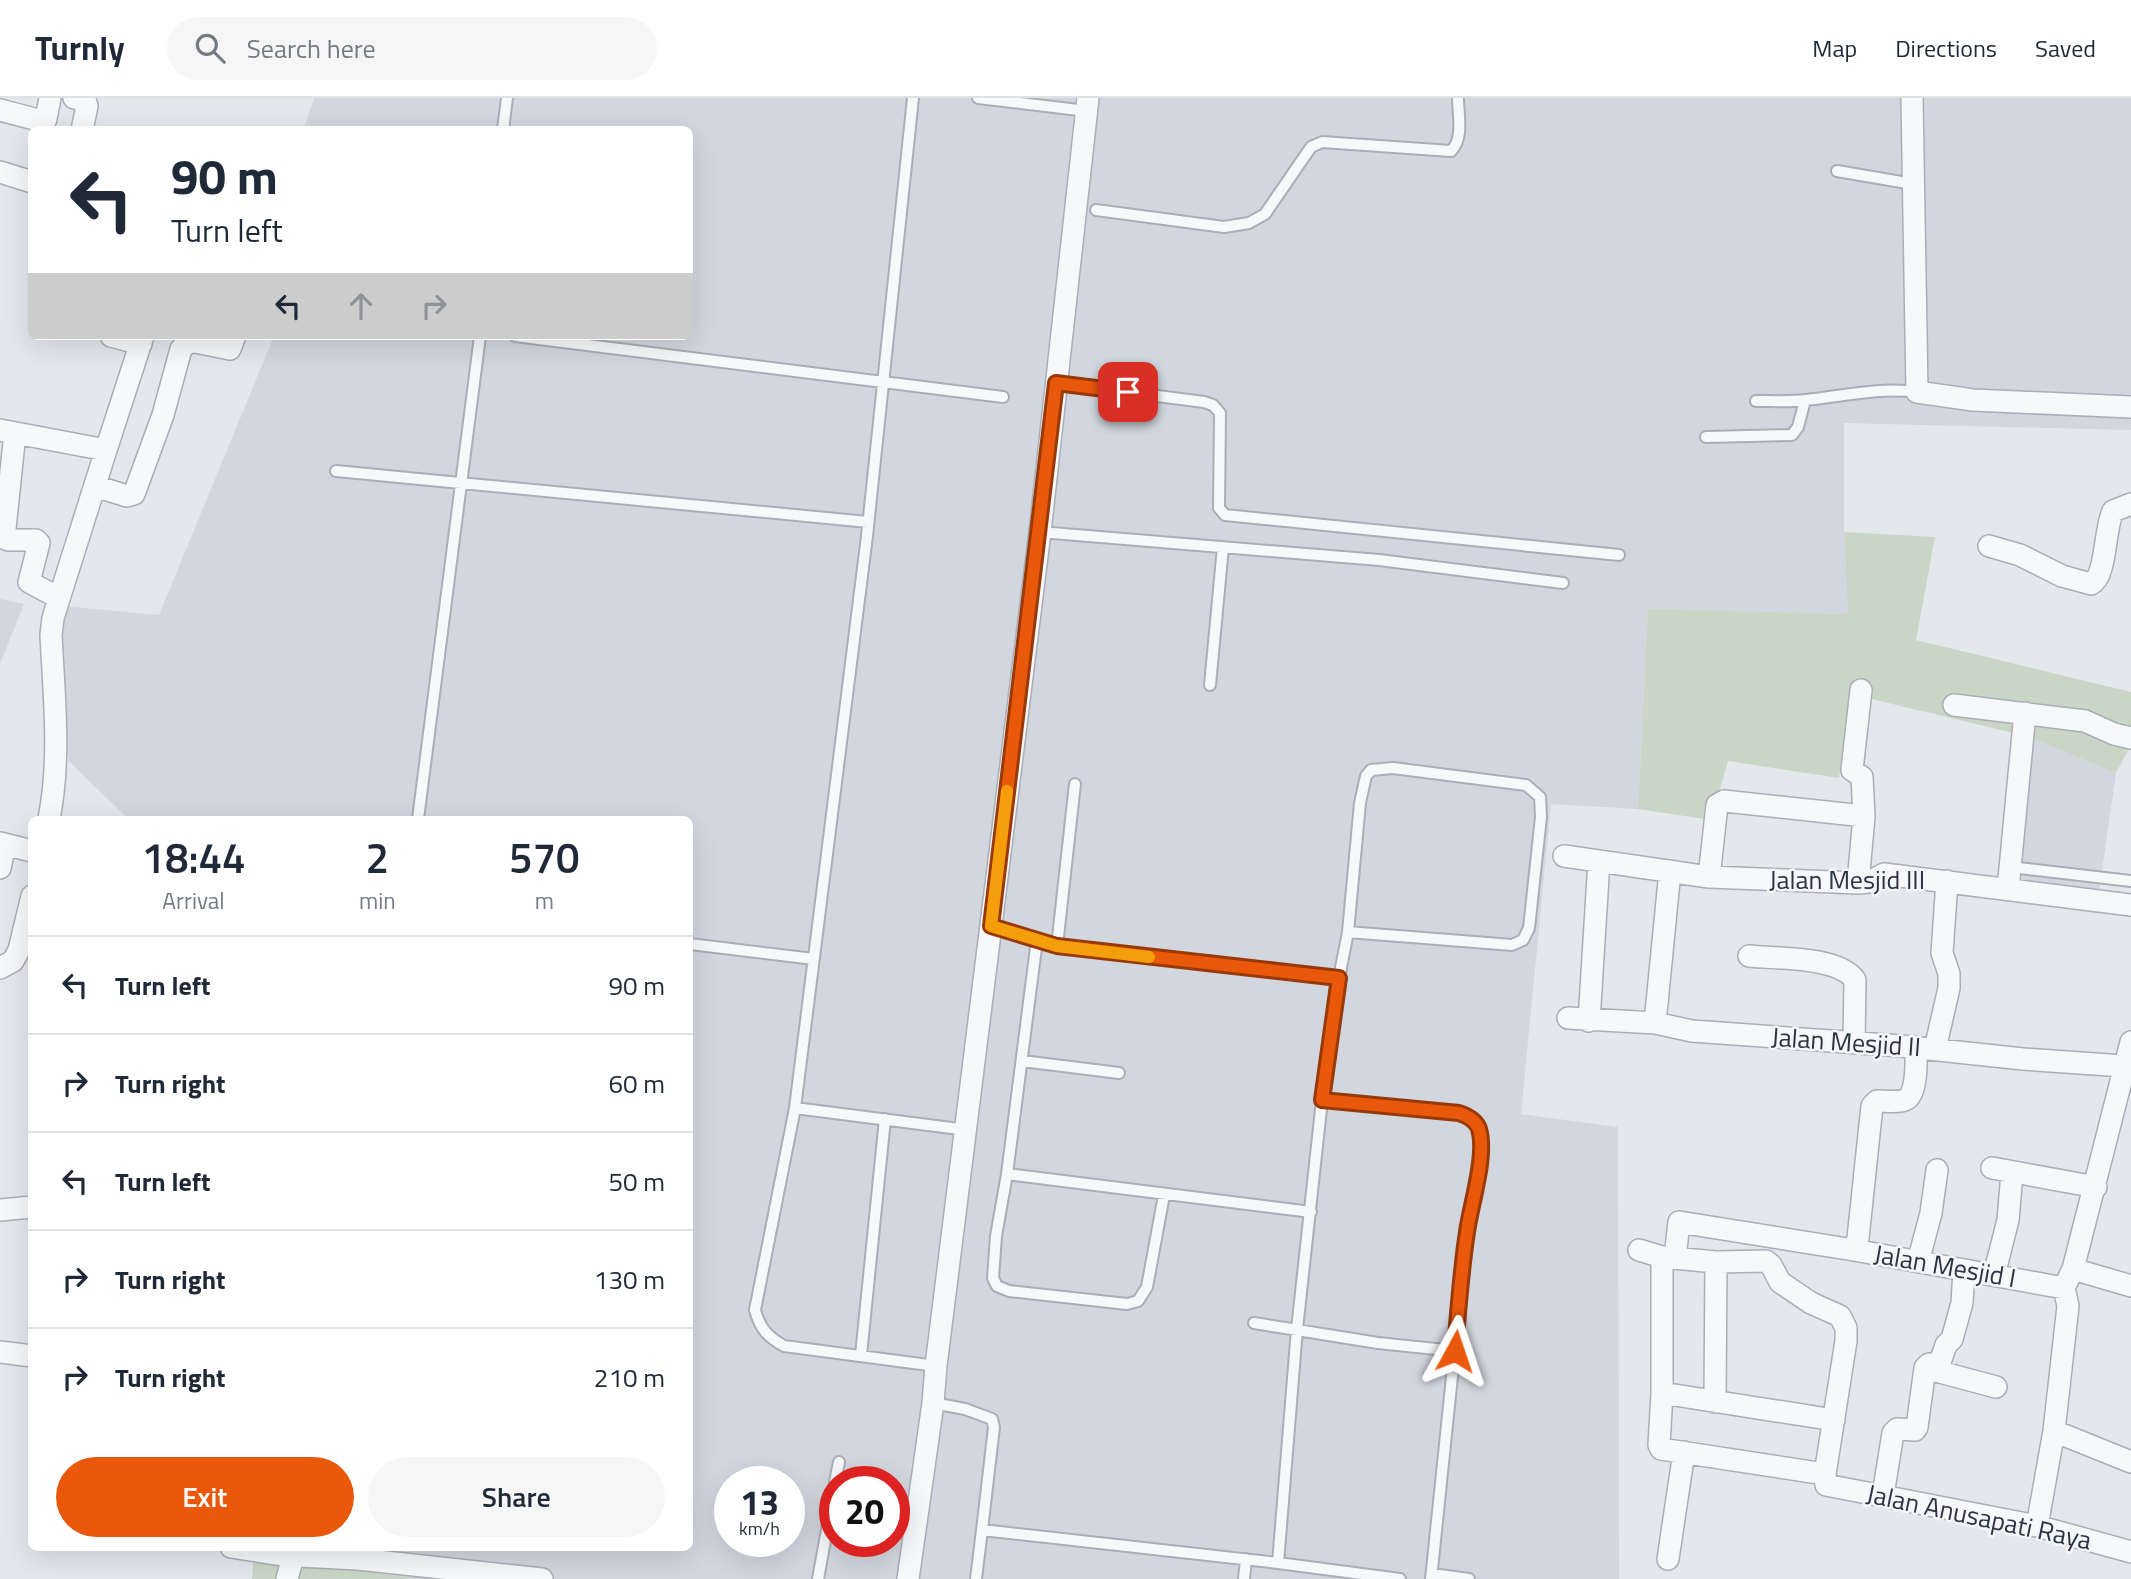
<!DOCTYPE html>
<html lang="en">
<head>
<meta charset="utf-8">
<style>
  body { margin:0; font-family:"Titillium Web",sans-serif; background:#f6f6f7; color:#1f2937; height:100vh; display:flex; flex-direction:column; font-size:26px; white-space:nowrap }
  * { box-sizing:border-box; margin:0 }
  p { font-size:23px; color:#747a83 }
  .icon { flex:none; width:38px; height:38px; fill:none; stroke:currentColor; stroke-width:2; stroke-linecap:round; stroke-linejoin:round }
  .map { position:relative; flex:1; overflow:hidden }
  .drawer { position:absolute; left:28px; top:718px; width:665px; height:735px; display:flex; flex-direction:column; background:#fff; border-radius:10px; box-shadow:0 7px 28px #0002 }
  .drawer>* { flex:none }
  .hud { position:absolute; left:28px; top:28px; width:665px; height:214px; border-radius:10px; box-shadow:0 7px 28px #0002; background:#fff; color:#1f2937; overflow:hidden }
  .speed { position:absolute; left:714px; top:1368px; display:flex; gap:14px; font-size:35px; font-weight:700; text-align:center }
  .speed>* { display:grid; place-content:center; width:91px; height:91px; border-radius:50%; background:#fff; box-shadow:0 7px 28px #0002; line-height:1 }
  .speed small { font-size:18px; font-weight:400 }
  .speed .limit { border:10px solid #d22; background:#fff; color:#111 }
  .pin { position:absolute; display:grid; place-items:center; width:60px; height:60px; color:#fff; margin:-30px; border-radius:14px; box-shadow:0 4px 10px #0006 }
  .me { position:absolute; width:77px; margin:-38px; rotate:5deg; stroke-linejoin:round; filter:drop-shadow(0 0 5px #0008) }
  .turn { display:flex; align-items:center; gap:24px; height:147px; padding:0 28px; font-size:32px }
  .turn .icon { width:91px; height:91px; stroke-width:2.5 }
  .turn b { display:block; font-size:49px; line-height:60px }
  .lanes { display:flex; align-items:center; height:66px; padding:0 28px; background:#0003; justify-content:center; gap:35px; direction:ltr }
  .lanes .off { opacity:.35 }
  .eta { display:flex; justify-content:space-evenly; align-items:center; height:119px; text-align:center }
  .eta b { font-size:42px; font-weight:600; line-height:49px }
  .button { display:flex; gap:14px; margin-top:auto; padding:14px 28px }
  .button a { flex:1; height:80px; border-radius:42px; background:#ea580c; color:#fff; font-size:28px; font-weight:600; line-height:80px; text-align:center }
  .button a+a { background:#f6f6f7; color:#1f2937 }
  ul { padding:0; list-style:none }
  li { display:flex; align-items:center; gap:21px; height:98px; padding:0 28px; border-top:2px solid #e0e1e3 }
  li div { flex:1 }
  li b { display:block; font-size:26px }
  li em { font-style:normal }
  header { display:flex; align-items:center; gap:42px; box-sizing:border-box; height:98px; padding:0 35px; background:#fff; border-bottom:2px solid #e0e1e3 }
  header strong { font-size:33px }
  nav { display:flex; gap:38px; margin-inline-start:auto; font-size:24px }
  .search { width:490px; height:63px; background:#f6f6f7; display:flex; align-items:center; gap:18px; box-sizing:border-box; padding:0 24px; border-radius:38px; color:#747a83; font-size:26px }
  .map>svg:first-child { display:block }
</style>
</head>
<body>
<header>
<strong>Turnly</strong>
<div class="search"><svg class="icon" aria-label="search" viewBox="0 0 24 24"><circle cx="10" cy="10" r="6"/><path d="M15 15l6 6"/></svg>Search here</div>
<nav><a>Map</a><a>Directions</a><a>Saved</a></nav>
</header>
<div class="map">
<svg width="2131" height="1481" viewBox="0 0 2131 1481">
  <rect width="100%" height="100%" fill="#e4e7ec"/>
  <path fill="#d2d6de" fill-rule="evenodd" d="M314,0h1817v332l-287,-7v109l4,82 -200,-4 -10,199 -87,-5 -30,310 97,13 1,452h-1204l-161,-27 1,-5h435v-728h-562l-59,-58 -18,-106 11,-49 97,9 115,-279h416v-206l-386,-1zM730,1384h59v60h-59zM835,1384h59v60h-59z
    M0,501l24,5 -24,60z
    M2026,638l90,37 -18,125 -80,-14z"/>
  <path fill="#c9d6c5" d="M1844,434l91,5 -19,103 215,52v53l-15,28 -90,-37 -175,-42 -12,84 -111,-17 -17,59 -73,-11 10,-200 200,5z
    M254,1454l161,27h-163z"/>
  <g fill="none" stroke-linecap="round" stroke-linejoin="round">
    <defs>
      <path id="service" d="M913,0l-46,438 -72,572 -40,202c5,19 13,27 29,36l152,20
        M978,0l109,13
        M503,32l4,-32
        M1837,73l76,13
        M1096,112l128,17 25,-4 16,-9 46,-67 11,-5 129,9c13,-12 7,-37 7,-53
        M515,238l488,61
        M1056,285l148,19 9,3 7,8 -1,95 6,7 394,40
        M1756,303c16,0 34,1 50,-1 38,-4 73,-13 111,-8
        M1706,339l86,-2 6,-8 7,-27
        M336,373l532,51
        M1040,434l339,28 184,23
        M1210,587l13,-138
        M418,721l62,-483
        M2010,769l121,14
        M991,828l46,14
        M690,846l124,15
        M1057,848l18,-162
        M1022,963l97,12
        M1322,1002l17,-122 9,-46 12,-129 6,-27 5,-6 22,-2 133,17 14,12 1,20 -12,111 -6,12 -11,5 -164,-13
        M795,1010l172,22
        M1007,1076l-11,62 -3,42 4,8 12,5 118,13 11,-3 9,-14 17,-92
        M1311,1114l-304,-38 30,-234 20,6 282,32
        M1254,1225l124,20 77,8
        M861,1257l24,-236
        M933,1305l32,6 27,10 2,8 -12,103 296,33 122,16
        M835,1384l4,-20
        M1278,1465l19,-234 25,-229 137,13 11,4 9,9 2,16 -14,90 -36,347
        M1432,1476l37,5
        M818,1481l17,-93
        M976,1481l6,-49
        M1244,1481l2,-20"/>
      <path id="minor" d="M74,0l11,2 2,6 -5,24
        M1912,0l5,294 56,8 158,7
        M0,12l42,11 4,-2 4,-21
        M0,74l32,10
        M111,238l30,8
        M0,332l106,20 -53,168 -2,17c3,62 10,123 -2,184
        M15,335l-11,105 4,2h28l3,3 -10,39 30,16
        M106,352l37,-114
        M95,388l32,10 7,-2 29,-79 18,-66 9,-8 40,8 5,-13
        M1989,448l31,9 42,21 29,8c16,-8 13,-55 22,-73l18,-7
        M1861,592l-9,80 10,7 2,39
        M1954,607l131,16 29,13 17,4
        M0,745l32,8
        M1564,758l145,21 149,6 11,-1 15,-8 16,2 231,29
        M0,770l5,-24
        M1709,779l8,-72 7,-4 140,15 -6,67
        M2008,791l17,-176
        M1749,858c28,3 89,0 106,24l-1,63
        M0,870l13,-7 6,-11 13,-54
        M1568,920l87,5 37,8 209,15 122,13 100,7
        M1589,923l10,-160
        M1655,925l15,-152
        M1935,951l14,-61v-14l-7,-21 5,-72
        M1992,1070l104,19
        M0,1112l32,-3
        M1639,1152l23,7 54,5
        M1854,1152l4,-12 14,-132 5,-5c9,0 20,2 28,-1 13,-5 11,-41 11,-53
        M1662,1159v136l-3,52 2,4 164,25
        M1675,1160l4,-36 175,28 210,38
        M1918,1164l13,-49 6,-43
        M2073,1171l58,17
        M1994,1177l14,-55 4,-47
        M0,1254l32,4
        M1925,1270l71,19
        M1662,1295l172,27
        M1715,1304l1,-140 50,-1 5,4 9,17 31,21 29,13 6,12v13l-21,133 1,11 211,41 94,26
        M2054,1333l77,31
        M1883,1397l10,-62 4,-4 18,1 2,-3 8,-59 4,-4 10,1 7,-20 6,-6 10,-36 2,-33
        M2037,1428l17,-95 14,-125 -4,-18 9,-19 58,-227
        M231,1449l64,10
        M1668,1461l16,-107
        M287,1481l5,-19 7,-4 59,3 184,20
        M908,1481l25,-176 3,-37 104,-834 48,-434"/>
    </defs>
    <use href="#service" stroke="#a9aeb7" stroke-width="14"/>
    <use href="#minor" stroke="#a9aeb7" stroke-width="24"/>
    <use href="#service" stroke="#f7f8fa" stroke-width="10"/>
    <use href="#minor" stroke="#f7f8fa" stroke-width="21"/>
  </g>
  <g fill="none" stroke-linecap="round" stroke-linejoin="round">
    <defs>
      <path id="route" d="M1128,294l-72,-9 -65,543 66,20 282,32 -17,122 137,13c9,3 17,7 20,16 8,27 -8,74 -12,103 -6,39 -9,79 -12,119"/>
    </defs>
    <use href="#route" stroke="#983908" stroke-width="18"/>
    <use href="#route" stroke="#ea580c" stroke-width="12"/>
    <path stroke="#f59e0b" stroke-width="12" d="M1007,693l-16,135 66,20 92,11"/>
  </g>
  <g text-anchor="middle" stroke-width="5" stroke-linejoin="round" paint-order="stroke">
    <g font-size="26" fill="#2b3445" stroke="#f4f6f9">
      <text x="1847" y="791">Jalan Mesjid III</text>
      <text transform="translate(1846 944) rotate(4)" y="9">Jalan Mesjid II</text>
      <text transform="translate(1945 1168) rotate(10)" y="9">Jalan Mesjid I</text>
      <text transform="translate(1979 1419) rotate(12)" y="9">Jalan Anusapati Raya</text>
    </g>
  </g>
</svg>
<div class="speed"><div>13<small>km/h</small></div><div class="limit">20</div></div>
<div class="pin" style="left:1128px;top:294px;background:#d93025"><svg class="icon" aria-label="arrive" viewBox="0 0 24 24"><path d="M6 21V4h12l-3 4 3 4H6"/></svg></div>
<svg class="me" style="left:1455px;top:1253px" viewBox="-20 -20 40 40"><path d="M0-17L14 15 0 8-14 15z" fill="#ea580c" stroke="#fff" stroke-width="4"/></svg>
<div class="hud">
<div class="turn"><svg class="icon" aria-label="left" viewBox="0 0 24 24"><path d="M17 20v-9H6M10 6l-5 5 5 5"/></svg><div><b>90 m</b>Turn left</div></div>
<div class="lanes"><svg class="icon" aria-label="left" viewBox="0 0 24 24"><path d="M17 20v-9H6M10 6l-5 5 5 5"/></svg><svg class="icon off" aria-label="ahead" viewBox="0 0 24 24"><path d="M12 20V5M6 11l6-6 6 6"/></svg><svg class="icon off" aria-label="right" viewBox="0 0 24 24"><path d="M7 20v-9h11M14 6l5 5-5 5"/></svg></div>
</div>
<section class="drawer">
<div class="eta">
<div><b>18:44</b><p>Arrival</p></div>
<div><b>2</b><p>min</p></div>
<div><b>570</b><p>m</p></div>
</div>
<ul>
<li><svg class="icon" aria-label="left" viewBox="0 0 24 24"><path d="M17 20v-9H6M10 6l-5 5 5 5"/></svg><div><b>Turn left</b></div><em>90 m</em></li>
<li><svg class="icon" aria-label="right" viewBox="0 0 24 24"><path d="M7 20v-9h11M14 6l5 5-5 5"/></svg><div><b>Turn right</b></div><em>60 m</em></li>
<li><svg class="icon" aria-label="left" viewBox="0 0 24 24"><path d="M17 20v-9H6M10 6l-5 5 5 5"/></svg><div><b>Turn left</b></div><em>50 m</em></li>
<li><svg class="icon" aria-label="right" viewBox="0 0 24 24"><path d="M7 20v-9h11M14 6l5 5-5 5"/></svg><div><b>Turn right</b></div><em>130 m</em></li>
<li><svg class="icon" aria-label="right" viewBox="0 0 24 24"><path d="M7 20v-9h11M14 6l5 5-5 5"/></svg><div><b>Turn right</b></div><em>210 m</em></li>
</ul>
<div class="button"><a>Exit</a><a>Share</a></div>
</section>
</div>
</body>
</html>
